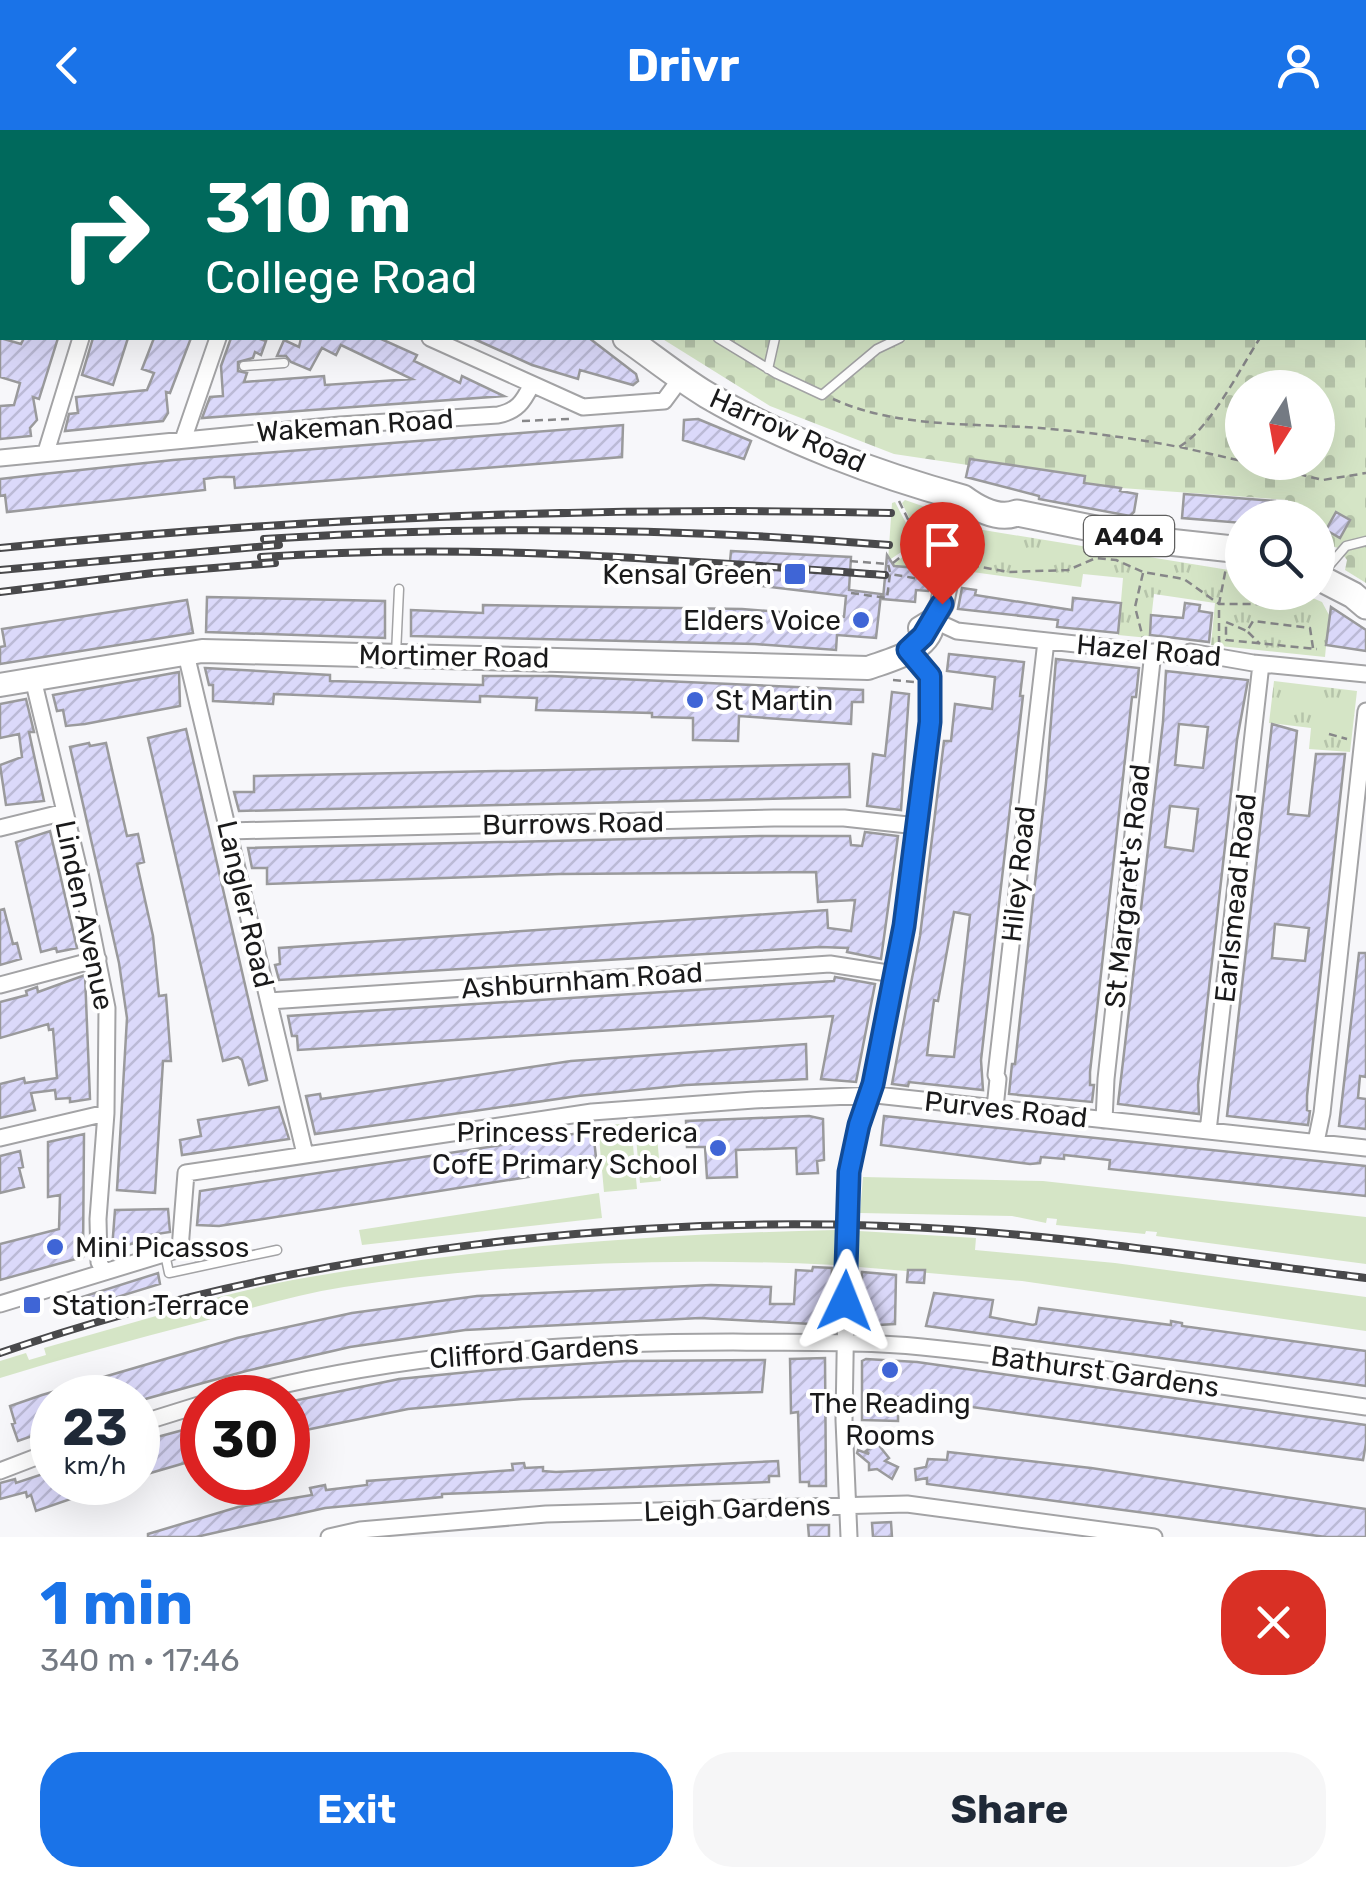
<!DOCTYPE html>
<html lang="en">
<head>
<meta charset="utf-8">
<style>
  body { margin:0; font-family:Rubik,sans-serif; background:#f6f6f7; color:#1f2937; height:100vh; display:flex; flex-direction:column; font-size:38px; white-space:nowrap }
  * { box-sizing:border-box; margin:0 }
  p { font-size:32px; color:#747a83 }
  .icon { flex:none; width:55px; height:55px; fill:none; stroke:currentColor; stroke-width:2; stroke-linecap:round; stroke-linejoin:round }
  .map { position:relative; height:1407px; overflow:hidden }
  .details { display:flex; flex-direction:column; background:#fff; flex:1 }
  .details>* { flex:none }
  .guide { position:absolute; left:0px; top:0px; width:1368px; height:210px; box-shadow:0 10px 40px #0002; background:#00695c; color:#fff; overflow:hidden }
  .needle { width:65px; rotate:191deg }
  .tools { position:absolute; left:1225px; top:240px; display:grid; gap:20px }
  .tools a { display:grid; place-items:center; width:110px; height:110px; border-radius:50%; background:#fff; box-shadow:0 10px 40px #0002; font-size:50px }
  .speed { position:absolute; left:30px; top:1245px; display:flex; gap:20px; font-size:50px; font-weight:700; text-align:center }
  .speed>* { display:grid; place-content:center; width:130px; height:130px; border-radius:50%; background:#fff; box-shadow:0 10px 40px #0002; line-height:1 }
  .speed small { font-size:25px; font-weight:400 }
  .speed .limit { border:15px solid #d22; background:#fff; color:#111 }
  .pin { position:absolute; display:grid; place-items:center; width:85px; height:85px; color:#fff; margin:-102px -42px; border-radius:50% 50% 50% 0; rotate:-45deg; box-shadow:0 0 10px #0007 }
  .pin .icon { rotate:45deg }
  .me { position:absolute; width:110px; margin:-55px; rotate:2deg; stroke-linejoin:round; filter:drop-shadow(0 0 8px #0008) }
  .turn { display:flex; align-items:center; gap:35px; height:210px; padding:0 40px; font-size:45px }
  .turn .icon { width:130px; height:130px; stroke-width:2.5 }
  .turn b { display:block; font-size:70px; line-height:85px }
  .round { display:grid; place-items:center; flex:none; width:105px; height:105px; border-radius:40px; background:#f6f6f7 }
  .head { display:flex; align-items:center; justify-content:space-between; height:170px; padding:0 40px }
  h1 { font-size:60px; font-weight:700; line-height:75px; color:#1a73e8 }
  .primary-button { display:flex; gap:20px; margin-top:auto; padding:20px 40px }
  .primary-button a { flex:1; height:115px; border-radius:40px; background:#1a73e8; color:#fff; font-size:40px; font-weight:700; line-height:115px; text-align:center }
  .primary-button a+a { background:#f6f6f7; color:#1f2937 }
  header { display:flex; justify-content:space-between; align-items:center; height:130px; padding:0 40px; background:#1a73e8; color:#fff; font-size:45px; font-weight:700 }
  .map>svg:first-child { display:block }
</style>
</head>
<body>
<header><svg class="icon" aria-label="back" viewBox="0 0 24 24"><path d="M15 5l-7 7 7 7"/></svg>Drivr<svg class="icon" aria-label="person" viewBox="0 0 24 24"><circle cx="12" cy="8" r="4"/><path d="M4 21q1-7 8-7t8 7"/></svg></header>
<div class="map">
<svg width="1366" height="1407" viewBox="0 0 1366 1407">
  <defs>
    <pattern id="cemetery-stones" width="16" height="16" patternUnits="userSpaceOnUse" patternTransform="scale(2.5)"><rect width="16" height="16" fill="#d5e5c6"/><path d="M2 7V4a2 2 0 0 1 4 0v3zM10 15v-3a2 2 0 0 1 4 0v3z" fill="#b6c4aa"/></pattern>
    <pattern id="park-tufts" width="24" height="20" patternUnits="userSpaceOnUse" patternTransform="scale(2.5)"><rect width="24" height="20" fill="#d5e5c6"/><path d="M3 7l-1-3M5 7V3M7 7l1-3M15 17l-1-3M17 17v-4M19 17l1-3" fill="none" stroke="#b6c4aa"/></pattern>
    <pattern id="building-hatch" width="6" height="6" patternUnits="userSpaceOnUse" patternTransform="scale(2.5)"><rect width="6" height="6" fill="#dbd9fa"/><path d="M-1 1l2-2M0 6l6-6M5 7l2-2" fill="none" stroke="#bbbad6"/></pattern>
  </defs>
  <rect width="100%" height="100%" fill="#f7f7fa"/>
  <path fill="#d5e5c6" d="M905,370l29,10 8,11 -5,38 -7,1 -28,-57z
    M895,372l21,40 -28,19 4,-58z
    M917,415l13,24 -28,-3 -8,3v-5z
    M631,993l6,66 -33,3 -6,-66z
    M656,995l5,56 -21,2 -5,-57z
    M863,1047l180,4 323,36v47l-210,-28 1,-4 -11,-1 -1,3 -89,-9 1,-6 -10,-1 -1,5 -34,-7 -152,-3z
    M599,1063l3,25 -240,27 -3,-15z
    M836,1100l-1,35c-163,-8 -330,-2 -491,22 -50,8 -99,23 -147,36 -66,17 -132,35 -197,55v-17l26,-8 3,7 17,-5 -2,-7 133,-38v-3c42,-9 84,-22 127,-29 176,-31 353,-44 532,-48z
    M859,1101l117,7 -1,12 140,13 251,34v34l-344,-50 -163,-14z"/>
  <path fill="url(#cemetery-stones)" fill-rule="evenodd" d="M365,0h1001v453l-21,-13 2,-10 -9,-12 -20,-6v-24l-34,-1 4,-17 -167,-12 -227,-34 -124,-48 -109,-68h704v-206zM1242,258h76v74h-76z"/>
  <path fill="url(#park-tufts)" d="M977,399l264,43 1,20 59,1 21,9 7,13 -4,42 -114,-12 4,-42 -61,-9 -5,44 -31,-3 5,-57 -40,-4 -2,13 -116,-16z
    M1274,551l83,10 -7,61 -41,-3 2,-21 -42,-5z"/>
  <path fill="url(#building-hatch)" stroke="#9a9a9c" stroke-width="2.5" fill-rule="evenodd" d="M0,208l21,6 3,-6h34l-19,61 -6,-2 4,23 -7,8 1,8 -31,3v-33l14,-1 6,-22 -20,-6z
    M93,208h35l-15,47 -31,-10z
    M154,208h37l-21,55 -4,-1 2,21 -5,8 -98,10 4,-17 9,-1 -2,-16 71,-7 7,-17 -12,-4z
    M231,208h26l9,3 -5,14 -6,-3 -2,6 -15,4v9l9,2 -3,9 80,-6 1,9 87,-6 -71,-34 -5,10 -14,-7 -12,22 -19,-8 -5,-6h-9l7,-16 15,7 2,-9h78l38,17 -3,6 46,22 2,-7 42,20 -302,22 8,-21 13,-1 -2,-30z
    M472,208h117l47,36 2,7 -5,4 -53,-15 -2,9 -46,-14z
    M698,289l53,22 -7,18 -61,-19 1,-20z
    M623,295l-1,32 -387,31 -1,-11h-15l-15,2 1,11 -198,22 -2,-17 -5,1v-17l43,-5 130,-14z
    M970,329l115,17 -1,7 37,5 -1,3 17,3 -3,18 -4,4 -91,-17v-3l-73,-19z
    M1184,364l91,7 -1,17h-32v5l-60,-5z
    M1336,382l14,8 -10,18 -14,-8z
    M731,421l120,6 -2,33 32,4 -5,44 -39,-3 -1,15 -81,-6 -344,-8v-26l72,3v-8l259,4 102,8 2,-21 -118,-14z
    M887,425l7,11 36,3 -1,5 4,1 -3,11 -2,5 -12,-1 -1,12 -32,-3z
    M962,458l14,2 -1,5 97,15 1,-12 48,5 -3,30 -61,-6 1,-7 -100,-11z
    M207,467l178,4v37l-179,-6z
    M187,470l6,33 -193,31v-17l5,-1 -3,-17z
    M1185,473l15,2 -1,6 13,2 -3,29 -59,-7 1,-20 32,3z
    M1331,477l35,23v21l-40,-6z
    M949,524l75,8 -4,34h3l-42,364 2,30 -74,-8 -1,4 -16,-2 28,-148 24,-195h7l4,-37 37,5 3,-32 -48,-6zM954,782l16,3 -16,142 -27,-2 7,-55 4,1z
    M1056,529l83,9 -3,29h-4l-42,375v13h4l-2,17 -83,-8 3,-30h3l31,-281z
    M205,538l125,7v6l153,4v-9h69l311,14v12h-11l-1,22 -112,-8 -1,25 -45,-1v-22l-41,-1v-4l-116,-3 1,-12 -57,-2v6l-206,-8 -1,10 -60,-3v-16h-4z
    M1166,541l82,9 -11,60 -39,345 1,29 -81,-10 45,-382zM1179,594l29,3 -5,41 -28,-3zM1170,676l28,3 -5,42 -28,-4z
    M179,542l1,34 -95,18 -19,2 -3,-16 -6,1 -4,-16z
    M892,562l17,2 -8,116 -34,-4 6,-52 12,2z
    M26,569l8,33h-5l15,69 -38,4 -6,-40 22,-8 -3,-23 -19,4v-34z
    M1272,594l25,7 -9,83 21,2 7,-62h29l-38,342v14l3,1 -2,14 -81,-9zM1275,794l34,4 -4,33 -33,-3z
    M186,599l81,351 -18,5 -7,-25 -4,-3 -15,4 -75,-323z
    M89,613l1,3 16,-3 21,93 11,-2 6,28 -7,2 16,72 6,60 7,-1 5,66h-8l-8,132 -38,-3 10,-172 -8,-55 -49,-216z
    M849,634l1,33 -611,14 -5,-19h20v-16z
    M50,701l27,117 -20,4 -1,-4 -15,4 -25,-110z
    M865,702l33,4 -17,123 -34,-7 1,-4 -28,-1 -541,33 -4,-15 5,-1 -1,-16 548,-38 1,18 23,3 4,-31 -37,2 -2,-30 -257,2 -292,10v-16h-15l-4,-20 512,-12h90l1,9 11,1z
    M4,779l9,35 4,-1 4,16 -21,6v-55z
    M1359,823h7v124l-6,-1 -2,22 8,1v30l-27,-3z
    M85,845l5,124 -20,3v-4l-14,1 -1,-9 -24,3 4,17 -35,8v-34l24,-6 1,5 32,-5 -4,-49 -4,1 -1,-6 -48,14v-36l27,-7 -1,-4 11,-4 1,5z
    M835,847l40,7 -19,98 -35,-3 12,-63 -535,34 -1,-14h-5l-4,-20 546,-35z
    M806,914l1,35 -121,6 -108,11 -263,38 -9,-38 14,-2 1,5 250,-38z
    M279,977l10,32 -107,16 -2,-15 21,-4 -3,-16z
    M809,986l14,3 1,41 -7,1 1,12 -21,1 -1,-26 -60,2 1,27 -30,1 -2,-31h-18l-1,-26z
    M884,986l482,50v30l-257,-27 1,-9 -46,-5v4l-23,-2 -1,6 -10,1 -149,-19z
    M593,1001l4,35 -378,60 -22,-1 3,-34z
    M84,1004l-1,123 -83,23v-36l59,-15 1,-34 -12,2v-55z
    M20,1021l3,16 -4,1 5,19 -24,6v-37z
    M168,1079l2,23 -33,5 1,5 -26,7 3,-39z
    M217,1118l2,7 -23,5v-11z
    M813,1137l19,1 -3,57 -129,-7 -235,12 -115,17 -104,24 -108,30v-3h-86v31l-34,12 -6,-17 3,-1 -5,-17 32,-11 195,-57 115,-25 125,-17 234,-11 60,2 -1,17h24l2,-34 16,1z
    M908,1140h17l-1,13 -17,-1z
    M862,1142l34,3 -1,49 -34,2z
    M158,1143l2,11 -75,23 -3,-10z
    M934,1163l59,7 -3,17 43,8 3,-1 3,-16 132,17v-4l11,2v3l184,25v35l-440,-60z
    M825,1228l1,128h-17v-4h-9l-2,-70 -7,1 -1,-54z
    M866,1229l51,3 449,63v18l-3,17 -465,-63v24l-36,-1v-59z
    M765,1230l-3,32 -240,7 -114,10 -112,23 -8,-24v-6l111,-23 90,-9 137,-9z
    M202,1295v33l-62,18 -2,-41 6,-1 2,6z
    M877,1313l12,15 -4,3 13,6 -6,12 -15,-10 -8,1v-7l-12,-10 1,-3 11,4 -3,-3z
    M948,1322l143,16 275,41v28h-40l-399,-53v-6l-11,2 -1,-11 11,-2 2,-8 19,1z
    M778,1331l1,15h-10v6l-327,12v3l-117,11 -129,29h-48v-3l90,-27 74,-12 -2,-7 15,-3 1,5 41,-5v-4l146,-11 -1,-6 12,-1 1,5 18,-1v4l13,1z
    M52,1341v11l62,2 -78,27 -5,-16 -4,2 -1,-5 -26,7v-16l15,-4 1,4z
    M891,1392l1,15h-19l-1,-14z
    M808,1395h21v12h-20z"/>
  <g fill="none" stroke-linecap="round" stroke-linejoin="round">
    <defs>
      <path id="lane" d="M442,0l5,2
        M560,0l2,2
        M1339,0l17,2
        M820,2v-2
        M1136,2l1,-2
        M1308,2l30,-2
        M1365,4h1
        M718,208l59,36 45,21 55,-46 23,-11
        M244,236l40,-3
        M768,239l7,-31
        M1322,444l24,-28 20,-5
        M396,524l3,-65
        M165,1124l4,19 108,-23"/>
      <path id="street" d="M166,2l1,-2
        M0,67l2,1
        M430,208l153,69 81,-6 17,-23
        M183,310l35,-102
        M46,322l35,-114
        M0,328l340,-33 158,-10c19,-4 25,-13 33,-29
        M933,490l24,11 229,25 4,-4 63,11 113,11
        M186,524l119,500
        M33,549l48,199 26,130 -1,105 -8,106 1,43 5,10
        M0,698l65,-16
        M228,701l546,-13h70l73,8
        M0,855l98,-26
        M269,871l561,-37 64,10
        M995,978l3,-29 -2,-4 50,-434
        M1104,990l2,-41 47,-427
        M1208,1001l53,-467
        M0,1008l106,-25
        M1316,1012l6,-29 44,-402
        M848,1060c0,-39 18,-74 26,-111 21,-98 36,-196 48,-296 4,-34 14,-73 8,-106l-22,-27
        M847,1111l-3,179 5,117
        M0,1174l180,-55 6,-76 406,-61 162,-12 122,-5 490,53
        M229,1268c165,-44 333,-56 504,-56 63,1 126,-1 189,5 148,15 296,39 444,60
        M138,1294l64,-20
        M0,1341l52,-20
        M329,1407l31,-7 186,-16 361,-10 247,33"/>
      <path id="secondary" d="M920,498l13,-8 9,-16 21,-106
        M0,555l202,-34 666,17c25,-9 65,-18 65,-48"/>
      <path id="primary" d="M331,0l5,2
        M626,208c27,19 53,40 81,57 77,45 171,80 256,103 15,11 36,22 54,15l133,27 92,10
        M1318,447l35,18 13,11"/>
    </defs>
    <use href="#lane" stroke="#a3a3a5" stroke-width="11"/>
    <use href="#street" stroke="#a3a3a5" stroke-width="19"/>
    <use href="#secondary" stroke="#a3a3a5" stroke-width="26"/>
    <use href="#primary" stroke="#a3a3a5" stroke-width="29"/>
    <path stroke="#878789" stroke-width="2.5" stroke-dasharray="8 5" stroke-linecap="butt" d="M531,0h9
      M693,0l1,2
      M626,2l1,-2
      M974,2v-2
      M1036,2v-2
      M1184,2l1,-2
      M1229,2v-2
      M1365,190l1,3
      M833,269c64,29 138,24 207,29 46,4 93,10 139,19 32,-19 60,-77 81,-109
      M522,291l47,-2
      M1180,317l62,14
      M1248,332l75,18 43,-7
      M899,371l32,65
      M850,431l38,3 2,8
      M893,433l26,-21
      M971,435l37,7 60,-2 28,-12 20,2 27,12 41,7 35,25h69l17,-10
      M1143,443l-8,34 8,31
      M851,463l36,5 3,-24 36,6
      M1248,502l12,12
      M1219,514v-40l7,-36
      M1313,518l-3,-20 -57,-7 -6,10 -21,-9v18l91,9
      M893,550l22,2
      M1329,604l18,5"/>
    <use href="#lane" stroke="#fff" stroke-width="8"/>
    <use href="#street" stroke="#fff" stroke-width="15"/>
    <use href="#secondary" stroke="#fff" stroke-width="22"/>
    <use href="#primary" stroke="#fff" stroke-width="25"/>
    <defs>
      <path id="rail" d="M264,409c209,-14 416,-11 625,6
        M0,418c297,-30 593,-42 891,-35
        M261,427c208,-15 416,3 624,18
        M0,440l279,-25
        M0,462l153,-19 122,-10
        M0,1223c298,-103 647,-145 961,-123 136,10 270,31 405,48"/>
    </defs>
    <use href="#rail" stroke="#49494b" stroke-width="8"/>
    <use href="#rail" stroke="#fff" stroke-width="4" stroke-dasharray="11" stroke-linecap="butt"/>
    <defs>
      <path id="street-bridge" d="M847,1111l1,-51"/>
    </defs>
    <use href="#street-bridge" stroke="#a3a3a5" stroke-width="19" stroke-linecap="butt"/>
    <use href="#street-bridge" stroke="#fff" stroke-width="15"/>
  </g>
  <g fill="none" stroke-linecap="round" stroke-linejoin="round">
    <defs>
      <path id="route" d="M845,1171l4,-129 10,-47 14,-41 31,-158 26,-204v-46l-22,-26 15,-14 19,-32"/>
    </defs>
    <use href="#route" stroke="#114b97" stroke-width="25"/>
    <use href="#route" stroke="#1a73e8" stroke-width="18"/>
  </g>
  <g fill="#3f65d6" stroke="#fff" stroke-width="4">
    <rect x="783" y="432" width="24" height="24" rx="5"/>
    <circle cx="861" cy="490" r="10"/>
    <circle cx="695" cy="570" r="10"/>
    <circle cx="718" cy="1018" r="10"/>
    <circle cx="55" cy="1117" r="10"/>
    <rect x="22" y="1165" width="20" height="20" rx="5"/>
    <circle cx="890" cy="1240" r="10"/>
  </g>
  <g text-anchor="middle" stroke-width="8" stroke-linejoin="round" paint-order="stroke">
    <rect fill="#fff" stroke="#5f5f5f" stroke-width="2.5" x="1084" y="386" width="90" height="40" rx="8"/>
    <g font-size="25" font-weight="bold" fill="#1a1a1b">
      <text x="1129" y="415">A404</text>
    </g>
    <g font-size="28" fill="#1a1a1b" stroke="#fff">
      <text transform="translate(355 295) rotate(-4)" y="10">Wakeman Road</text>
      <text transform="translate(788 300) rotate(24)" y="10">Harrow Road</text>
      <text transform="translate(1149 520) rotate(5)" y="10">Hazel Road</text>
      <text transform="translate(454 526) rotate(1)" y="10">Mortimer Road</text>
      <text transform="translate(573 693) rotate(-1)" y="10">Burrows Road</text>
      <text transform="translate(1018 744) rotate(-84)" y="10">Hiley Road</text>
      <text transform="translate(1127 756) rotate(-84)" y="10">St Margaret's Road</text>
      <text transform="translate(1235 768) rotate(-84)" y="10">Earlsmead Road</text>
      <text transform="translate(246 774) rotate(77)" y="10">Langler Road</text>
      <text transform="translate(85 785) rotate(78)" y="10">Linden Avenue</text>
      <text transform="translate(582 850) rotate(-4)" y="10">Ashburnham Road</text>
      <text transform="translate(1006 979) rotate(6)" y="10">Purves Road</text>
      <text transform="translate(534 1221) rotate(-4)" y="10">Clifford Gardens</text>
      <text transform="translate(1105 1241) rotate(8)" y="10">Bathurst Gardens</text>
      <text transform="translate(737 1378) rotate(-2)" y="10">Leigh Gardens</text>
    </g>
    <g font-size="28" fill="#1a1a1b" stroke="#fff" text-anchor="end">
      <text x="772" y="454">Kensal Green</text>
      <text x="841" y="500">Elders Voice</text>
      <text x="715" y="580" text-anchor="start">St Martin</text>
      <text x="698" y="1012">Princess Frederica<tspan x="698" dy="32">CofE Primary School</tspan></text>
      <text x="75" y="1127" text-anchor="start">Mini Picassos</text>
      <text x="52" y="1185" text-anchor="start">Station Terrace</text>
      <text x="890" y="1283" text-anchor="middle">The Reading<tspan x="890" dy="32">Rooms</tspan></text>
    </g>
  </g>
</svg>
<div class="tools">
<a><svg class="needle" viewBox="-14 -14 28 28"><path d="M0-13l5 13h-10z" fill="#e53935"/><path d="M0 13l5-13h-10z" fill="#747a83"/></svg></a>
<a><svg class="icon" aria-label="search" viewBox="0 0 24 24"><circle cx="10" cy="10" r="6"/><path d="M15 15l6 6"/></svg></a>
</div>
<div class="speed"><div>23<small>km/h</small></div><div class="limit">30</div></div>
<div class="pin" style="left:942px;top:474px;background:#d93025"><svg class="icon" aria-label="arrive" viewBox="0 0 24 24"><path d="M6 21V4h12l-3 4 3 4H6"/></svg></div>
<svg class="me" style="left:845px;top:1171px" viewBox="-20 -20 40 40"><path d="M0-17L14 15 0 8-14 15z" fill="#1a73e8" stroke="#fff" stroke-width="4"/></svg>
<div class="guide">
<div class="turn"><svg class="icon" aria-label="right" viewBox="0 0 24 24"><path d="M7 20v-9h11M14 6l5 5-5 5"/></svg><div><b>310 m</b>College Road</div></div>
</div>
</div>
<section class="details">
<div class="head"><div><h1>1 min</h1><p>340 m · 17:46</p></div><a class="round" style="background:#d93025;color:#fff"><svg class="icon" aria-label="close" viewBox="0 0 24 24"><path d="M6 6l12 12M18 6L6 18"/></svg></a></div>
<div class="primary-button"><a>Exit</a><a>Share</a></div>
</section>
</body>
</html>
